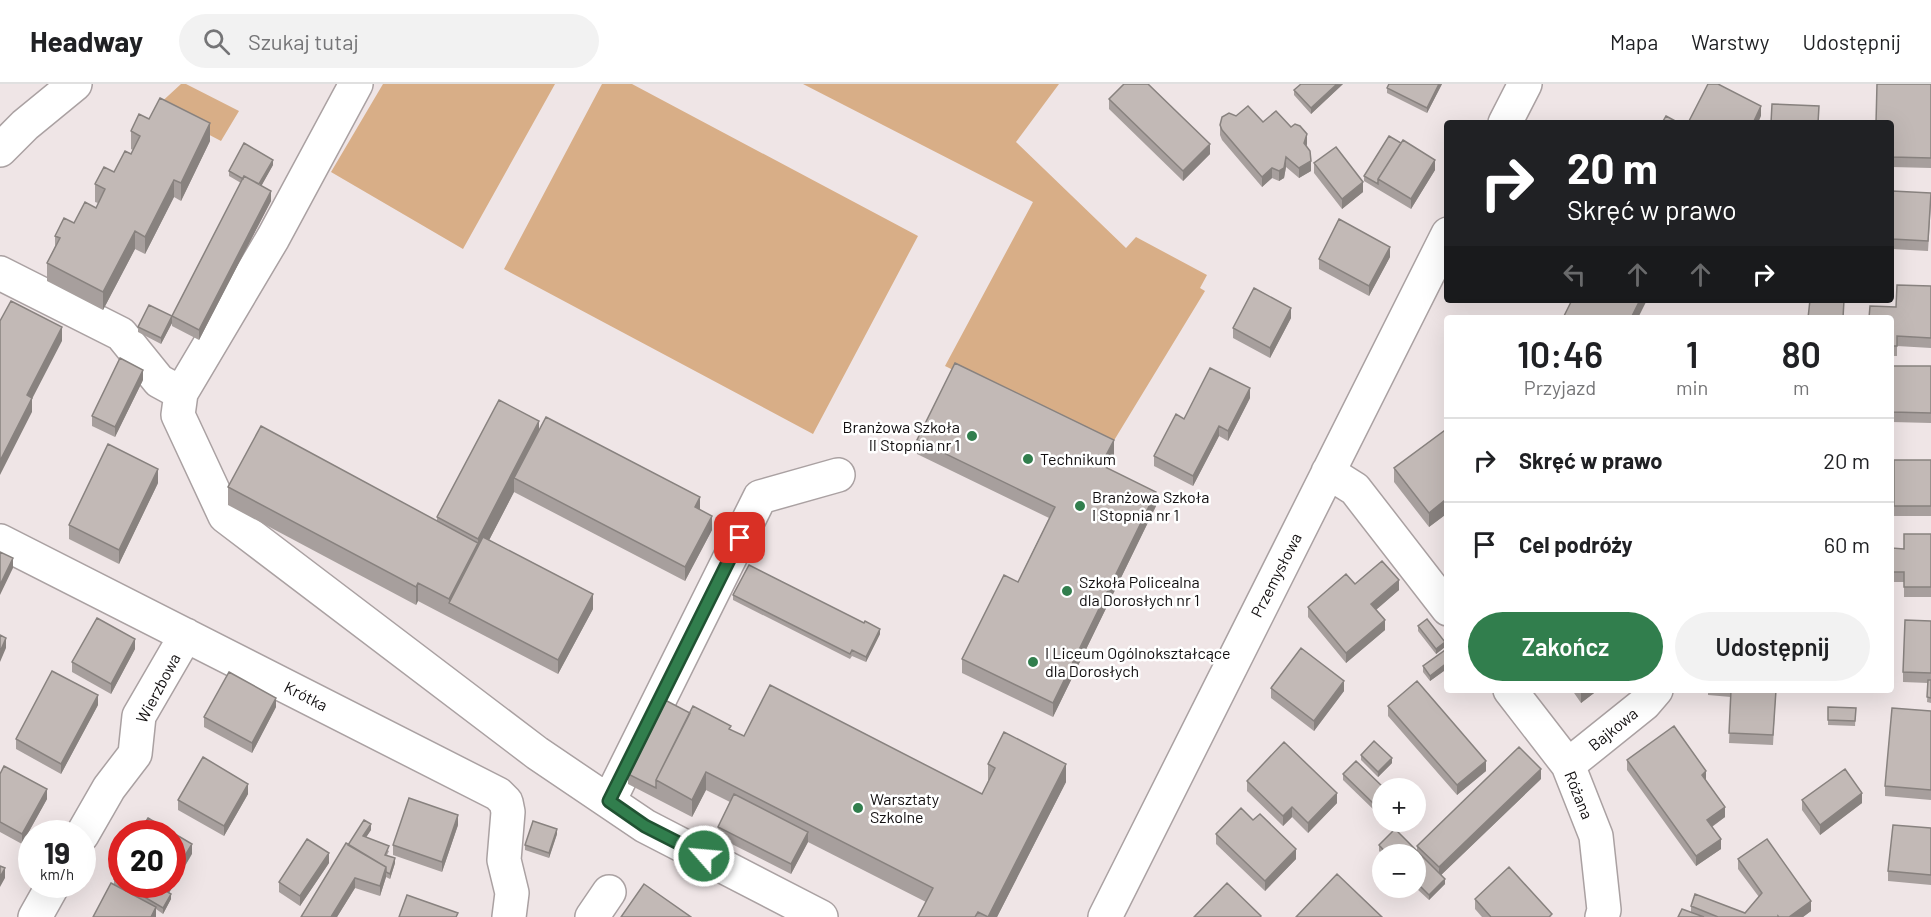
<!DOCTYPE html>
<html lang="pl">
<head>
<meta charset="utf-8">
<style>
  body { margin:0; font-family:Barlow,sans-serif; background:#f2f2f2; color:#202124; height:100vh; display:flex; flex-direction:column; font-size:22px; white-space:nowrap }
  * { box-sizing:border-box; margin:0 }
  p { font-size:20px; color:#757577 }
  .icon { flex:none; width:33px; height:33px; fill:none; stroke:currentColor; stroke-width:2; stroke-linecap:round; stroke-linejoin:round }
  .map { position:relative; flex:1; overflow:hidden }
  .panel { position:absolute; left:1444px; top:231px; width:450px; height:378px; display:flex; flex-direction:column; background:#fff; border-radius:6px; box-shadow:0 6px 24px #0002 }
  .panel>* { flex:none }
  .hud { position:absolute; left:1444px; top:36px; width:450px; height:183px; border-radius:6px; box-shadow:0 6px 24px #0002; background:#202124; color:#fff; overflow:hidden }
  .tools { position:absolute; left:1372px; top:694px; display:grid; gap:12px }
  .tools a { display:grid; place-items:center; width:54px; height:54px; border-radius:50%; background:#fff; box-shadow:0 6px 24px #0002; font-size:30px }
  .speed { position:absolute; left:18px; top:736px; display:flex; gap:12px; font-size:30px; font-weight:700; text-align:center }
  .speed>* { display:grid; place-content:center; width:78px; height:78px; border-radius:50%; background:#fff; box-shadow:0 6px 24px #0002; line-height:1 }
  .speed small { font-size:15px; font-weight:400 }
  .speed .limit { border:9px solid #d22; background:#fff; color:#111 }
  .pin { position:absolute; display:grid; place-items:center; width:51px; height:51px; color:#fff; margin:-26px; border-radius:12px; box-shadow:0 3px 9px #0006 }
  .me { position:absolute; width:66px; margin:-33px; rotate:297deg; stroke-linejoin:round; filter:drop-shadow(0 0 4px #0008) }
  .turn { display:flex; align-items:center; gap:21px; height:126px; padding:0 24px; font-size:27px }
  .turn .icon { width:78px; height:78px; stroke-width:2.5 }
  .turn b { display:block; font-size:42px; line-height:51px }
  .lanes { display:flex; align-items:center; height:57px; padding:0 24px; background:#0003; justify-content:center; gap:30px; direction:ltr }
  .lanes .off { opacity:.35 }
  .eta { display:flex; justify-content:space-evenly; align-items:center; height:102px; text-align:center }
  .eta b { font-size:36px; font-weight:600; line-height:42px }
  .button { display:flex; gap:12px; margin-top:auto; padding:12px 24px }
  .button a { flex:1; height:69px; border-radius:36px; background:#317e4d; color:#fff; font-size:24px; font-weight:600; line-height:69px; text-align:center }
  .button a+a { background:#f2f2f2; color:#202124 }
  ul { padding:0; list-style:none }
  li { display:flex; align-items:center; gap:18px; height:84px; padding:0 24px; border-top:2px solid #e0e0e0 }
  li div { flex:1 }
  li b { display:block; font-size:22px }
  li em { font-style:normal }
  header { display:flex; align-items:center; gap:36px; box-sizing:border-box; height:84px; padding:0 30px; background:#fff; border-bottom:2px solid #e0e0e0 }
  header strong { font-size:28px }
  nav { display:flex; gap:33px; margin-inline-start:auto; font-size:21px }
  .search { width:420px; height:54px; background:#f2f2f2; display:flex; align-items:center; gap:15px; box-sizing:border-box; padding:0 21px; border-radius:33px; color:#757577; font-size:22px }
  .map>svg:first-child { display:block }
</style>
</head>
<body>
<header>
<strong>Headway</strong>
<div class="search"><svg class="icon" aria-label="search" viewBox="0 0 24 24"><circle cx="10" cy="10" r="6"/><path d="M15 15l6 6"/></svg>Szukaj tutaj</div>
<nav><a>Mapa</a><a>Warstwy</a><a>Udostępnij</a></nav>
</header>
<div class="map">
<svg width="1931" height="833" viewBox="0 0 1931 833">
  <rect width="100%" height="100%" fill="#efe5e6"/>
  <path fill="#d8ae87" d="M181,0h5l53,27 -18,30 -65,-34z
    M383,0h172l-92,165 -132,-77z
    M602,0h30l286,152 -105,198 -309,-165z
    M803,0h256l-43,58 110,106 10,-11 71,38 -7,13 5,3 -95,156 -165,-81 88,-164z"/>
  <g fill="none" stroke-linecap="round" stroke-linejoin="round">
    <defs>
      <path id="minor" d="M356,0l-83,154 -92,155 -3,22 47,101 312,237 108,73 176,91
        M1505,39l20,-39
        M0,66l25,-25 50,-41
        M0,189l121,61 38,47 22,12
        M1328,388l27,17 93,120
        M0,457l498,253 8,8 2,10 -4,48 8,33 -3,24
        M1510,606l58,75 28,71 8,74 -2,7
        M1568,681l76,-61 12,-14
        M609,717l151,-304 78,-22
        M82,751l27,-47 26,-34 4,-38 47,-81
        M35,833l18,-32
        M592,833l17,-25
        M1105,833l343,-683"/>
    </defs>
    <use href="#minor" stroke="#aaa1a2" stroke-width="36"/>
    <use href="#minor" stroke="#fff" stroke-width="33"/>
  </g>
  <path fill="#a79f9d" d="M1343,0l-32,30 -17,-19v-5z
    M1389,0h53l-15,29 -40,-20v-5z
    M1931,0v84l-39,-1v-44z
    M1109,15l101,55 -27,27 -74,-72z
    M1236,32l27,6 28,5 16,17 -1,2 5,25 -12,7 -13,-11 -2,11 -5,3 -7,-3 -10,9 -40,-47 -2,-5v-10z
    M149,35l61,22 -29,60 -7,-4 -29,57 -10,-5 -32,61 -56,-29v-18l8,-17v-10l41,-28 2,-5 -3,-1v-18l19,-12 17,-18 2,-4 -2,-1v-18z
    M1401,59l34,27 -24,39 -47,-28v-5z
    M1314,79l49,29 -21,17 -28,-36z
    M273,81l-12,21 10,15 -72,139 -27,-14v-3l-11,21 -23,-12v-5l34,-11 69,-133 -12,-7v-5z
    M1892,107l39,12 -3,48 -36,-2z
    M1390,173l-21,39 -50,-27v-10z
    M1931,202v62l-34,-2v10h-5v-38l4,-11z
    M1291,234l-21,40 -37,-20v-10z
    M1892,282h39v57l-39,-1z
    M143,296l-28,57 -23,-11v-10z
    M1250,314l-22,43 -9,-5 -26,50 -39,-20v-10l30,-37z
    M1448,344v90l-3,-3 -16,12 -35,-45v-14z
    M539,345l161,81 12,20 -27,51 -171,-89 -25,48 104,69 -35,65 -140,-73 -2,4 -188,-100v-18l209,34v-4z
    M917,356l197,15 -7,13 49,38 -103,211 -91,-44v-14l56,-77 31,-64 -132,-64z
    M1894,376h37v56h-37z
    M158,399l-39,81 -50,-25v-14z
    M1931,450v63h-27v-15h-12v-34l12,1z
    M1355,500l44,6 -23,20 9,20 -39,33 -38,-46v-10z
    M733,511l147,39 -14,28 -14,-6 -2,3 -117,-59z
    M1931,537v82l-4,-1 1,-19 -25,-1v-10z
    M1418,542l27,21 -9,7 -18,-23z
    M1448,564v20l-18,13 -7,-9v-6z
    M135,565l-24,45 -39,-22v-10z
    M1271,604l73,3 -30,40 -43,-33z
    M1572,606h26l-17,13z
    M1708,606h68l-3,55 -44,-2 2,-46 -23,-2z
    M98,621l-37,69 -45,-25v-10z
    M1388,622l98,65 -29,24 -69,-79z
    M276,623l-24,46 -48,-26v-10z
    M1828,623l28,1 -1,18 -27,-1z
    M1931,627v89l-46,-4v-10z
    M690,629l41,17 13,6 238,58 6,-12v-18l78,18 -69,135h-79l8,-15 -118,-60 -17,32 -73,-37v-10l12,-25 -24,-12 -14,27 -64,-33v-10z
    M1361,671l31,8 -14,14 -17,-17z
    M1627,676l79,21 19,36 -13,10 9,22 -25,17 -69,-96z
    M0,690l47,25 -25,45 -22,-12z
    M1343,690l42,15 -10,22 -32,-31z
    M1541,695l-100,96 4,9 -16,16 -13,-12v-33h-33l-4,-4v-6l38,6v-5z
    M1247,697l90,22 -29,30 -16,-16 -9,9 -36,-35z
    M248,710l-24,42 -46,-26v-10z
    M1802,716l60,3 -42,32 -18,-25z
    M458,741l-16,47 -49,-17v-10z
    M1931,744v57l-43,-4v-10z
    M371,746l-5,7 23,14 -2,4 8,8 -5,16 -4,-2 -6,19 -25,-8 -18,29h-36l47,-72z
    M557,750l-8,24 -24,-8v-5z
    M1216,750l80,25 -31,32 -49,-47z
    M192,770l-23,39 2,6 -8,15 -7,-5v8l-29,-25 -13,-8v-5l8,-12v18h50z
    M1738,775l73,52 -8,6h-125l13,-5v-6l54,7 14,-16 -21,-28z
    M329,779l-29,43 -21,-14v-10z
    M1475,815l77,18h-70l-7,-8z"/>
  <path fill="#88827f" d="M1337,0h6l-32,30v-6z
    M1439,0h3l-15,29v-5z
    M1761,22v10l-3,7h-5z
    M210,39v18l-29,60v-18z
    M1307,50v10l-3,9v-10z
    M1210,60v10l-27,27v-10z
    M1286,73v10l-2,11 -5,3v-10z
    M273,76v5l-15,27v-5z
    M1435,76v10l-24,39v-10z
    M1311,77v10l-12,7v-10z
    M1272,84v10l-10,9v-10z
    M174,96v17l-29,57v-17z
    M1363,98v10l-21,17v-10z
    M271,107v10l-72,139v-10z
    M135,147v18l-32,61v-18z
    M1390,163v10l-21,39v-10z
    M1640,216h7l-9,18h-7z
    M1291,224v10l-21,40v-10z
    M172,233v6l-11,21v-6z
    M62,243v14l-30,58v13l-32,63v-14l27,-66z
    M143,286v10l-28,57v-10z
    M1250,304v10l-22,43v-10z
    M539,337v23l-25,34v14l-59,114 -6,-3v-4l29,-56v-4z
    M1219,342v10l-26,50v-10z
    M1114,356v15l-13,25v-15z
    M158,385v14l-39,81v-14z
    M1156,408v14l-103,211v-14z
    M700,413v14l-5,-4z
    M1445,416v15l-16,12v-14z
    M712,432v14l-27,51v-14z
    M13,474v10l-13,27v-10z
    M1399,496v10l-28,24v-10z
    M418,499v18l-2,4v-18z
    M593,510v15l-35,65v-14z
    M1385,536v10l-39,33v-10z
    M880,545v5l-14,28v-5z
    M6,554v10l-6,14v-10z
    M135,555v10l-24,45v-10z
    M1445,558v5l-9,7v-5z
    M1448,578v6l-18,13v-5z
    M1344,597v10l-30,40v-10z
    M1585,606h13l-17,13v-10z
    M98,611v10l-37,69v-10z
    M276,614v9l-24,46v-10z
    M1392,674v5l-14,14v-5z
    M1486,677v10l-29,24v-10z
    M1066,680v18l-69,135h-9z
    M1541,685v10l-102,98v-10z
    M1706,687v10l-4,-6z
    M706,688v18l-14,27v-17z
    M248,700v10l-24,42v-10z
    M47,705v10l-25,45v-10z
    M1337,709v10l-29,30v-10z
    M1862,709v10l-42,32v-10z
    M1383,714v5l-8,8v-6z
    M1292,723v10l-9,9v-10z
    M1725,723v10l-18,13v-10z
    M458,731v10l-16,47v-10z
    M371,740v6l-8,12v-6z
    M557,745v5l-8,24v-5z
    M808,748v10l-17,32v-10z
    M1721,755v10l-25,17v-10z
    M192,760v10l-25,42v-10l1,-1h4v-8z
    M1296,765v10l-31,32v-10z
    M329,769v10l-29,43v-10z
    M395,774v5l-5,16v-5z
    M386,783v10l-6,19v-10z
    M5,784v10l-5,9v-10z
    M355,794v10l-18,29h-6z
    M1445,795v5l-16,16v-5z
    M171,810v5l-8,15v-6z
    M1811,817v10l-8,6h-14z
    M156,823v10h-5z"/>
  <path fill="#c2b9b6" stroke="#88827f" stroke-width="1.5" d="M1124,0h24l62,60 -27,27 -74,-72z
    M1301,0h36l-26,24 -17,-18z
    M1389,0h50l-12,24 -40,-20z
    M1708,0h10l43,22 -8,17h-65z
    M1877,0h54v74l-39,-1v-34h-16z
    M160,14l50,25 -29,60 -7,-3 -29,57 -10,-6 -32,61 -56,-29 13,-25 -5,-2 9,-18 10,5 11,-21 11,6 9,-19 -10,-5 9,-17 10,5 11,-21 6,3 9,-18 -9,-5 8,-17 10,5z
    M1772,20l47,2 -1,17h-47z
    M1248,22l15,16 13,-11 15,16 4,-3 5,2 7,8 -3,9 6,8 1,10 -12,7 -13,-11 -2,11 -5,3 -7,-3 -10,9 -40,-47 -2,-5 2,-8 7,-4 7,3z
    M1666,32l13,7h-17z
    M1389,52l12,7 -23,36v5l-14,-8z
    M1403,56l32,20 -24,39 -33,-20z
    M244,59l29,17 -14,24 -15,-8 -1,3 -14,-8z
    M1336,63l27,35 -21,17 -28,-36z
    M244,92l27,15 -72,139 -27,-14z
    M1892,107l39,2 -3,48 -36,-2z
    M1339,135l51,28 -21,39 -50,-27z
    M1897,201l34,1v52l-34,-2v10h-5v-28h-23l1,-12 26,1z
    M1254,204l37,20 -21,40 -37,-20z
    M1572,216h68l-9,18h-68z
    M1810,216h34l-1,18h-35z
    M11,217l51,26 -35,68 5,3 -32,63v-140z
    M149,221l23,11 -11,22 -23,-11z
    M120,274l23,12 -28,57 -23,-11z
    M955,279l159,77 -13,25 55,27 -103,211 -91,-44 42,-84 14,7 37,-75 -138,-67z
    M1892,282h39v47l-39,-1z
    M1210,284l40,20 -22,43 -9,-5 -26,50 -39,-20 22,-42 8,5z
    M499,316l40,21 -61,118 -41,-22z
    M546,333l154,80 -5,10 17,9 -27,51 -171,-89z
    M261,342l217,117 -29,56 -31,-16 -2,4 -188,-100z
    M1448,344v76l-3,-4 -16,13 -35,-45z
    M108,360l50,25 -39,81 -50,-25z
    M1894,376h37v46h-37z
    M1904,450h27v53h-27v-15h-12v-24l12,1z
    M483,453l110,57 -35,66 -109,-57z
    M0,468l13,6 -13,27z
    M1382,477l17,19 -28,24 14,16 -39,33 -38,-46 38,-33 9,10z
    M749,481l115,58 1,-2 15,8 -14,28 -14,-7 -2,4 -117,-59z
    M97,534l38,21 -24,45 -39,-22z
    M1427,535l18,23 -9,7 -18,-23z
    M1905,536l26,1v52l-28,-1z
    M0,551l6,3 -6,14z
    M1301,564l43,33 -30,40 -43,-33z
    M1448,564v14l-18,14 -7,-10z
    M52,587l46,24 -37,69 -45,-25z
    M229,588l47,26 -24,45 -48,-26z
    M1928,596h3v18l-4,-1z
    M1417,597l69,80 -29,24 -69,-79z
    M770,601l212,109 13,-26 -7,-4 16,-32 62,32 -78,153 -10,-5 -3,5h-57l15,-29 -227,-116 -14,28 -36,-20 37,-74 38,20 -2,3 15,7z
    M1731,606h45l-3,45 -44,-2z
    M665,616l25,13 -34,67v8l-28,-14z
    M1828,623l28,1 -1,13 -27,-1z
    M1892,624l39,3v79l-46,-4z
    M1674,642l32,45 -4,4 23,32 -18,13 14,19 -25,17 -69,-96z
    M1374,657l18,17 -14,14 -17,-17z
    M1284,658l53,51 -29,30 -16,-16 -9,9 -36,-35z
    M1519,663l22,22 -102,98 -22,-21z
    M203,673l45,27 -24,42 -46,-26z
    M1356,677l29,28h-2v9l-8,7 -32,-31z
    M4,682l43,23 -25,45 -22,-12v-48z
    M1845,685l17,24 -42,32 -18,-25z
    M734,710l74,38 -17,32 -73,-37z
    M409,714l49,17 -16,47 -49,-17z
    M1241,724l12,12 7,-6 36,35 -31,32 -49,-47z
    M148,734l44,26 -20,33v-43h-34z
    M364,736l7,4 -8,12 26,10 -4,9 10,3 -5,16 -4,-2v-5l-38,-22z
    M533,737l24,8 -8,24 -24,-8z
    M1893,741l38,3v47l-43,-4z
    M1395,745l50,50 -16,16 -13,-13v-27h-28l-9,-10z
    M307,755l22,14 -29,43 -21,-14z
    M1767,755l44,62 -22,16h-10l-1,-1v1h-60l-27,-11 4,-12 50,19 17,-20 -24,-34z
    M346,759l40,24 -6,19 -25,-8 -24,39h-30z
    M0,782l5,2 -5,9z
    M122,783v17l-8,-5z
    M1509,783l43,47 -3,3h-58l-16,-18z
    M1337,790l45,43h-86z
    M111,799l45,24 -5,10h-58z
    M1227,799l34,33 -1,1h-66z
    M644,800l47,33h-70z
    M124,801h32l15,9 -8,14z
    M407,811l51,18 -2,4h-57z
    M1682,825l22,8h-26z"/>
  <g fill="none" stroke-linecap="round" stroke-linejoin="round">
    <defs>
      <path id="route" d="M704,772l-59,-30 -36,-25 131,-263"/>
    </defs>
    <use href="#route" stroke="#205232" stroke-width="15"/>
    <use href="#route" stroke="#317e4d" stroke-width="10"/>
  </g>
  <g fill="#317e4d" stroke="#fff" stroke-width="2">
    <circle cx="972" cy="352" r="6"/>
    <circle cx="1028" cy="375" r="6"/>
    <circle cx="1080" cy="422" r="6"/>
    <circle cx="1067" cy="507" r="6"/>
    <circle cx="1033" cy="578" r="6"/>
    <circle cx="858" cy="724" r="6"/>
  </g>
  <g text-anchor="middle" stroke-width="5" stroke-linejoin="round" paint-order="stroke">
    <g font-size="16" fill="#110e0f" stroke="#fff" text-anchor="start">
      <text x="960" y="349" text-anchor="end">Branżowa Szkoła<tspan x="960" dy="18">II Stopnia nr 1</tspan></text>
      <text x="1040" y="381">Technikum</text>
      <text x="1092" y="419">Branżowa Szkoła<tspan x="1092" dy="18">I Stopnia nr 1</tspan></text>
      <text x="1079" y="504">Szkoła Policealna<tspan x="1079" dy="18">dla Dorosłych nr 1</tspan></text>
      <text x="1045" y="575">I Liceum Ogólnokształcące<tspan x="1045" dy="18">dla Dorosłych</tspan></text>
      <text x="870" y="721">Warsztaty<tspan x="870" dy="18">Szkolne</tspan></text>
    </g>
    <g font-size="16" fill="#110e0f" stroke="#fff">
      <text transform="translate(1276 491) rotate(-63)" y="6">Przemysłowa</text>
      <text transform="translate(158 604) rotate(-62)" y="6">Wierzbowa</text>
      <text transform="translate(306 612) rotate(27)" y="6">Krótka</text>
      <text transform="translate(1613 645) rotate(-39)" y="6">Bajkowa</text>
      <text transform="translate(1579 711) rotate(68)" y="6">Różana</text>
    </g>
  </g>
</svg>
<div class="tools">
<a>+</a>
<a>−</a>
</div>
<div class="speed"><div>19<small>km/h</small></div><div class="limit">20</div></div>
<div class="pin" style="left:740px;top:454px;background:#d93025"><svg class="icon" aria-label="arrive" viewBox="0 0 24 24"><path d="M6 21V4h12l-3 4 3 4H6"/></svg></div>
<svg class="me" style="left:704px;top:772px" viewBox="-20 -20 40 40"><circle r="17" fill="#317e4d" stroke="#fff" stroke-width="3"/><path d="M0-11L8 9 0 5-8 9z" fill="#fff"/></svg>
<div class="hud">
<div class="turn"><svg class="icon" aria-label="right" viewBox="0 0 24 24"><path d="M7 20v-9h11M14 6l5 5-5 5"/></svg><div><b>20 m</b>Skręć w prawo</div></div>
<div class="lanes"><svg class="icon off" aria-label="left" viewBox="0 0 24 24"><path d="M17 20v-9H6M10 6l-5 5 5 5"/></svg><svg class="icon off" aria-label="ahead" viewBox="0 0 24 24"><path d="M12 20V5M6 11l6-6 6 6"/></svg><svg class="icon off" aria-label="ahead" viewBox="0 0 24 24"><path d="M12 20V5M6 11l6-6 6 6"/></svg><svg class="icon" aria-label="right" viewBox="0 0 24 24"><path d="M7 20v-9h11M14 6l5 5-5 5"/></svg></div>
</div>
<section class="panel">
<div class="eta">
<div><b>10:46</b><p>Przyjazd</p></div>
<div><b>1</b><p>min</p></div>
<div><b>80</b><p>m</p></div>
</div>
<ul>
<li><svg class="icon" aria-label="right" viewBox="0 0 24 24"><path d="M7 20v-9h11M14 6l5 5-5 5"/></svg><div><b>Skręć w prawo</b></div><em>20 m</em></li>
<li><svg class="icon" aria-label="arrive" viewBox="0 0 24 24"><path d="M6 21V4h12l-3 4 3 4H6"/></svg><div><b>Cel podróży</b></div><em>60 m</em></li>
</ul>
<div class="button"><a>Zakończ</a><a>Udostępnij</a></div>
</section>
</div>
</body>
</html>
